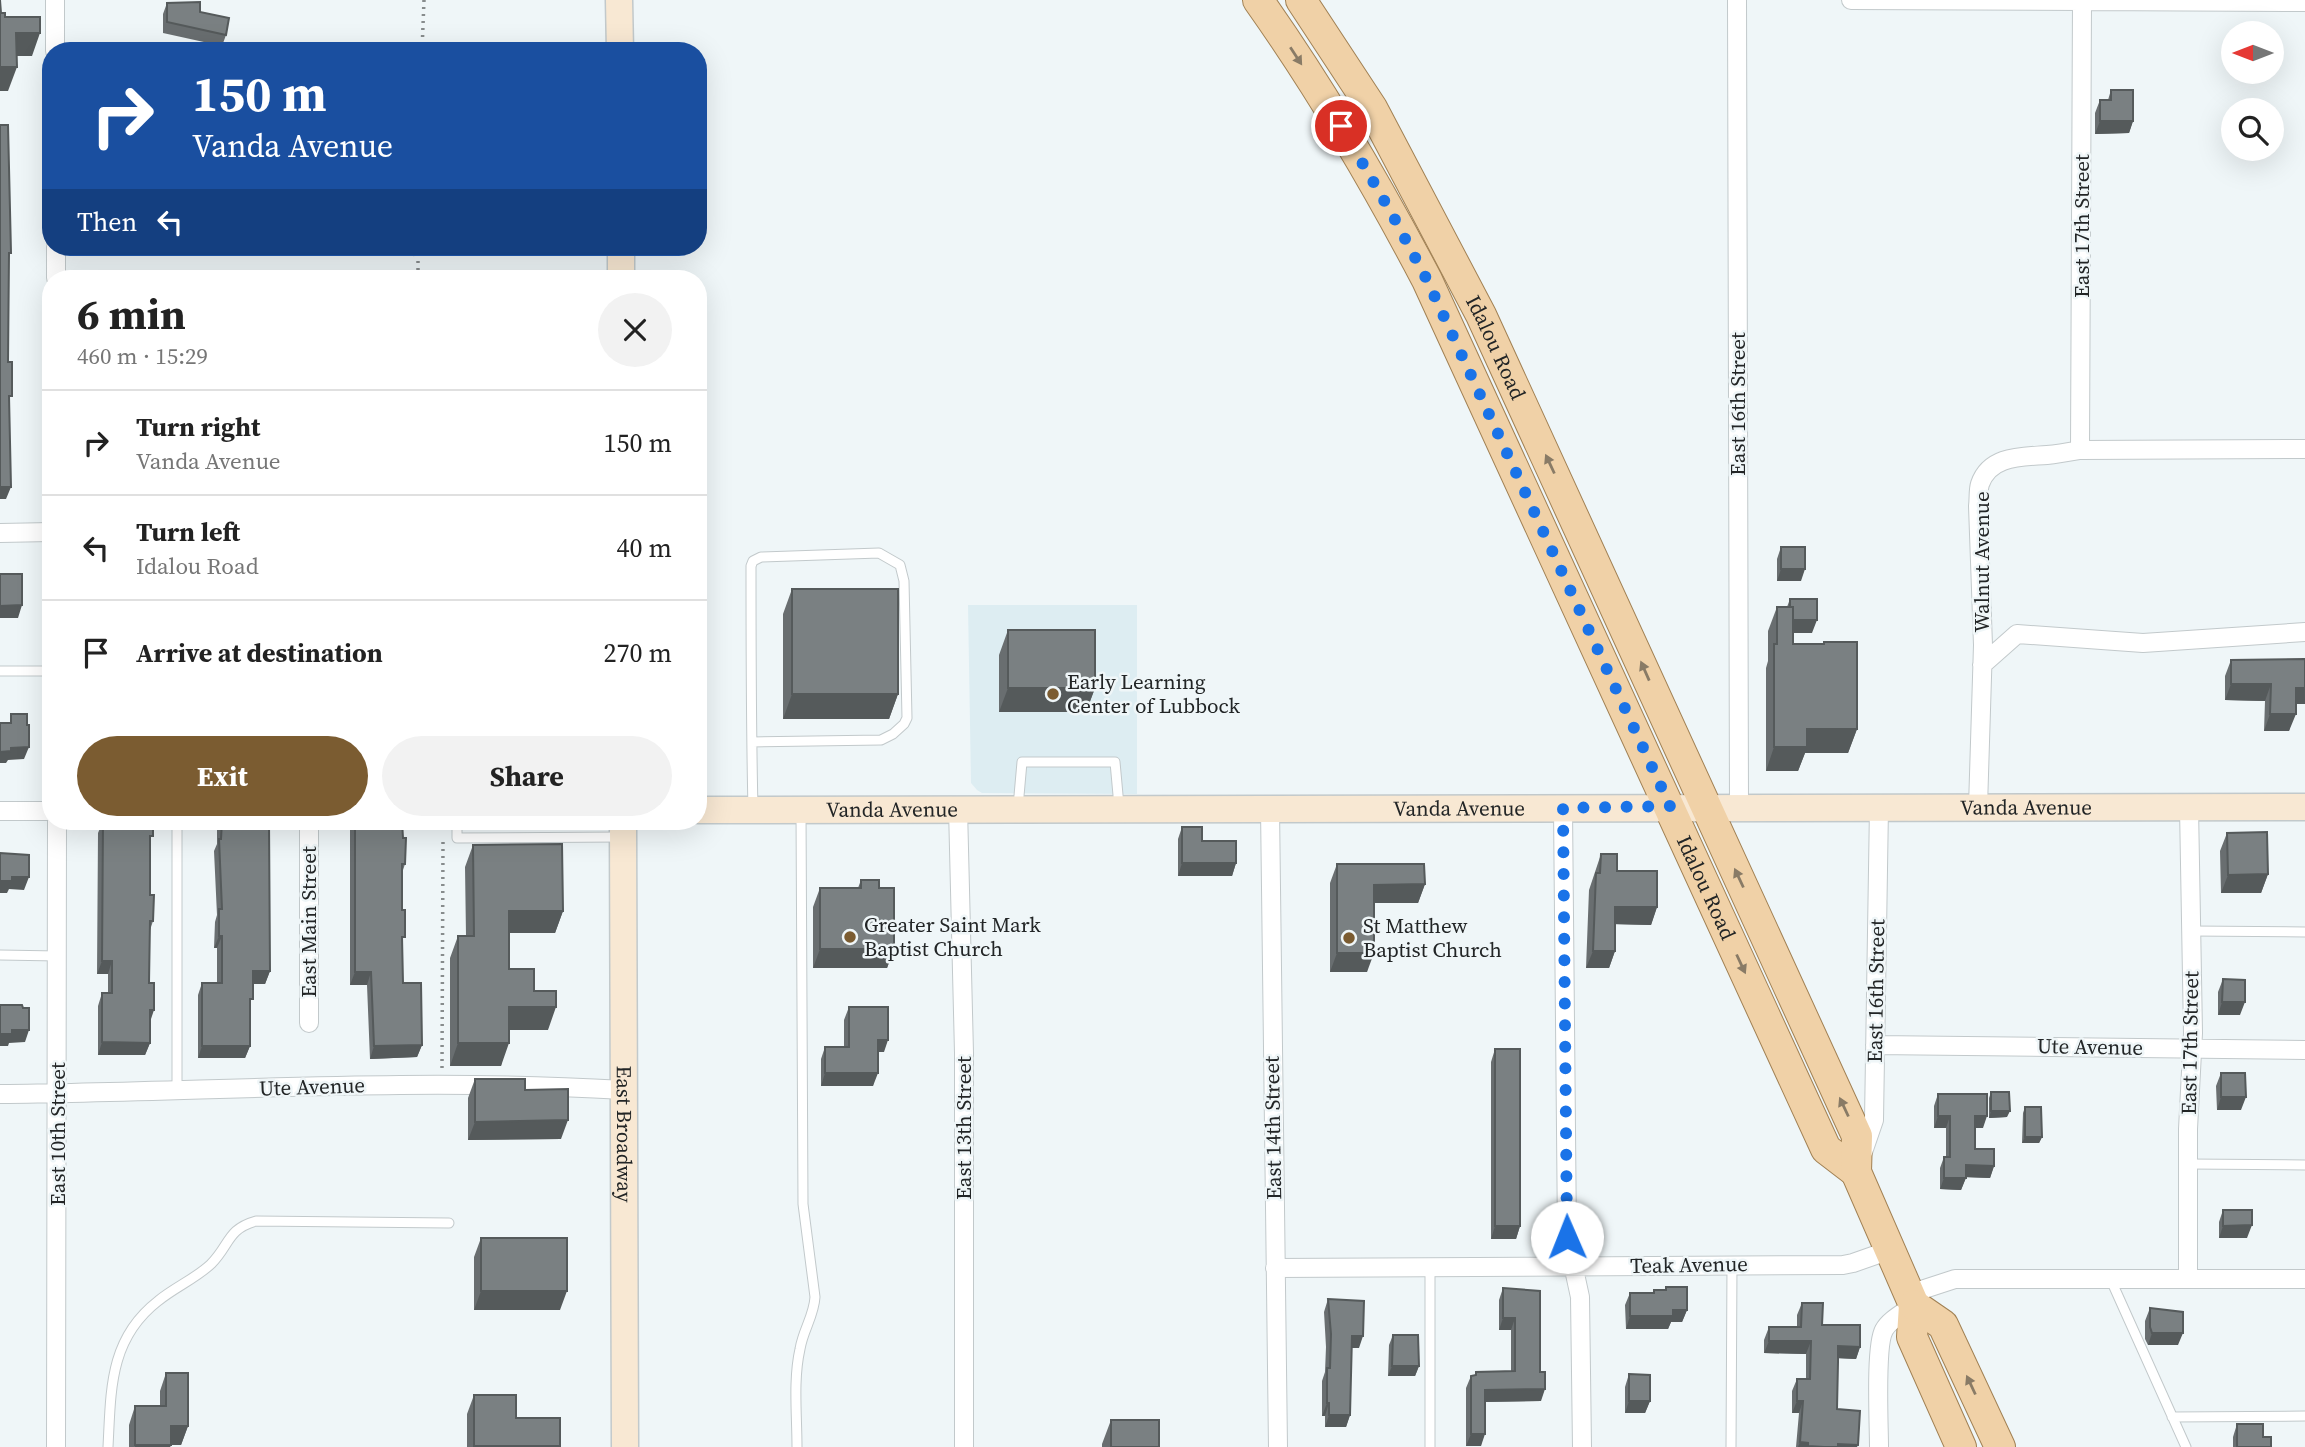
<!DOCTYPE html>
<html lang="en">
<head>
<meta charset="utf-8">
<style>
  body { margin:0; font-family:"Source Serif 4",serif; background:#f2f2f2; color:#222; height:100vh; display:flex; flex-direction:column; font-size:26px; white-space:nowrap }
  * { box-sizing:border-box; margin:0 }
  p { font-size:23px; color:#767676 }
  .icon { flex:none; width:38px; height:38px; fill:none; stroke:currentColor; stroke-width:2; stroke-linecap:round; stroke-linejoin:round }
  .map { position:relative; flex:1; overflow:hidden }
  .drawer { position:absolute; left:42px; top:270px; width:665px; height:560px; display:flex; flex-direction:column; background:#fff; border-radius:28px; box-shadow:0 7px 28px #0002 }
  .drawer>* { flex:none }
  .hud { position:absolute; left:42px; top:42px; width:665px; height:214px; border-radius:28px; box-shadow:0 7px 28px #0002; background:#1a4fa0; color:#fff; overflow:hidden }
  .needle { width:46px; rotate:270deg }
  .fabs { position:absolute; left:2221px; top:21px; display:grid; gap:14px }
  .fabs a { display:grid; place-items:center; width:63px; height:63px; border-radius:50%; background:#fff; box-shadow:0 7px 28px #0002; font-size:35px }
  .pin { position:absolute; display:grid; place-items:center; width:60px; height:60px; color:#fff; margin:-30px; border:4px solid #fff; border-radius:50%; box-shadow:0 2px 7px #0007 }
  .me { position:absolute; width:77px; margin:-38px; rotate:359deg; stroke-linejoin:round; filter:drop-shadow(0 0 5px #0008) }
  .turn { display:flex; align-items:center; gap:24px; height:147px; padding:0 35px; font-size:32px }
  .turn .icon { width:91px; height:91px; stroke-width:2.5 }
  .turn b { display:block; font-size:49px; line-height:60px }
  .then { display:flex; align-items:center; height:66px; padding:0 35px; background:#0003; gap:14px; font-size:26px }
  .round { display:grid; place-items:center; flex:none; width:74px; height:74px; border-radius:37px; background:#f2f2f2 }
  .headline { display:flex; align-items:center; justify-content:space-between; height:119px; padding:0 35px }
  h1 { font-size:42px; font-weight:700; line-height:52px }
  .primary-button { display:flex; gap:14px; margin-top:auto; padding:14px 35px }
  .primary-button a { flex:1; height:80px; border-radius:42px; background:#7b5c31; color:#fff; font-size:28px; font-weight:700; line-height:80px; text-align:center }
  .primary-button a+a { background:#f2f2f2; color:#222 }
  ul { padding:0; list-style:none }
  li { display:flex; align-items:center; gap:21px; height:105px; padding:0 35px; border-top:2px solid #e0e0e0 }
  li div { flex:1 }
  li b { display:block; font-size:26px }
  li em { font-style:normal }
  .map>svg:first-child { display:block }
</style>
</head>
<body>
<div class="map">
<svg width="2305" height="1447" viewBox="0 0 2305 1447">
  <rect width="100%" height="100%" fill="#eff6f8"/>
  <path fill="#ddedf2" d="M968,605h169v189l-155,-1 -5,-3 -6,-7z"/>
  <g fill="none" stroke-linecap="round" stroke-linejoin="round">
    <defs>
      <path id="lane" d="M0,671h51
        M752,742l129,-2 12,-6 11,-10 3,-6 -3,-137 -4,-16 -21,-12 -118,4 -8,4 -2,5c0,80 0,161 2,242
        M1018,807l4,-45h93l4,44
        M177,821v270
        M457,821v17l164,-1
        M2192,931l113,1
        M0,955l58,1
        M2188,1164l117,1
        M1430,1268v179
        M2110,1278l76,169
        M2172,1417l133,-1
        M108,1447c3,-57 1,-108 50,-146 17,-14 37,-22 53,-37 19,-19 16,-35 45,-43l193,2
        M797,1447c0,-32 -4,-67 3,-98 3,-19 14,-33 15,-52l-12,-93 -2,-392
        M1731,1447l1,-182"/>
      <path id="street" d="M55,0v51
        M1737,0l2,807
        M1851,0l454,2
        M56,247v31
        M2080,450l2,-449
        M0,533l51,-1
        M1982,665l35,-31 126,9 162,-11
        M1978,807l5,-162 -5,-139c1,-7 0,-16 2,-22 10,-29 42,-27 67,-29 11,-1 22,-3 33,-5l225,-1
        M958,808l6,245v394
        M1270,808l8,639
        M1563,808l4,429 13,60 2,150
        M0,811h51
        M309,1023v-202
        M1875,1045l430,5
        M0,1094c133,-1 267,-8 400,-9 75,-1 149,1 224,5
        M1863,1152l11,-32 5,-313
        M1275,1268l568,-3 10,-2 37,-13
        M2188,1278v-149l5,-96 -4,-226
        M1909,1294l46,-15h350
        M56,1447l1,-626
        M1879,1447c0,-23 -4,-101 5,-117 5,-10 21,-18 30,-25"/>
      <g id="secondary">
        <path d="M619,0l1,51"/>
        <path d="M621,247v31"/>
        <path id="s1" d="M698,810l1607,-3"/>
        <path id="s2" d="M623,821l2,626"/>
      </g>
      <g id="primary">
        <path id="s3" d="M1258,0c63,89 118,183 169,280l399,869 30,23"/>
        <path id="s4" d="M1301,0l71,108 109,207 376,821 -1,36 58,133 -2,32 49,110"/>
        <path d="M1914,1305l29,20 57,122"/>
      </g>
    </defs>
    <use href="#lane" stroke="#c2c9cb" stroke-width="11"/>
    <use href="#street" stroke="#c2c9cb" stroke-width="20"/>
    <use href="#secondary" stroke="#c2c9cb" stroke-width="29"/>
    <use href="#primary" stroke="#a18154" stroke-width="32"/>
    <path stroke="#878c8d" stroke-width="3.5" stroke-dasharray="2 5" stroke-linecap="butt" d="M422,51l2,-51
      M413,247l3,11
      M418,247v31
      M442,1068l1,-226"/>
    <use href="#lane" stroke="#fff" stroke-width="9"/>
    <use href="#street" stroke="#fff" stroke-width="18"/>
    <use href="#secondary" stroke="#f8e8d3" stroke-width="26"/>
    <use href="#primary" stroke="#f0d1a7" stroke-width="30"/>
  </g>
  <path fill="#696e70" d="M167,3l33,9 26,23 -4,11 -59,-13v-19z
    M2111,90l22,31 -4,12 -34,1v-21l5,-13h8z
    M1781,547l20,34h-24v-22z
    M792,589l106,105 -9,25h-106v-105z
    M1790,599l22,34h-19v11l64,85 -9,24h-43l-7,18h-32v-103l2,-7v-30l9,-24h10z
    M1008,630l87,58 -9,24h-87v-57z
    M2231,660l74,44h-9l-7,27h-25l1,-30 -40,-1v-24z
    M103,821l47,24v50l3,26 -3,9v113l-5,12h-47v-49l4,-13h6v-19h-11l1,-141z
    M217,821h52l1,150 -5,13h-12l-3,22v40l-5,12h-47v-63l4,-12h15v-35h-3l1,-26 2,-7 -3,-64 3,-7z
    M350,821h52l1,17 2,26 -3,9 1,110 19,62 -5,12 -47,2 -3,-74h-17z
    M1182,827l54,36 -4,13h-54v-37z
    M2227,833l41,41 -7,19h-40l-1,-42z
    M473,845l90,66 -8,22h-46v36l25,22 14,39h-39l-8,36h-51v-108l8,-22h8l-1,-69z
    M1601,854l16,17 40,36 -6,18 -36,-1v27l-6,17h-23l3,-78z
    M1337,864l88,20 -7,19h-44l-7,69h-37v-89z
    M861,880l18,8 15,61 -7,19h-74v-61l7,-19h38z
    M2223,979l17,36h-22v-23z
    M849,1007l35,45h-6l-5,34h-52v-27l4,-12h19v-27z
    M1495,1049l25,177 -4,13h-25v-177z
    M2221,1073l20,37h-24l-1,-24z
    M475,1079l50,11 36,49 -93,1v-42z
    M1991,1092l16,25 -18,1v-20z
    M1938,1094l45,34h-8v21l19,17 -4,12 -24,-1 -5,13 -21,-1v-21l4,-11h2v-29h-12v-22z
    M2025,1107l17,30 -3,6h-17l1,-30z
    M2223,1210l24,28h-28v-16z
    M481,1238l79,72h-86v-53z
    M1666,1287l21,23 -5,12h-11l-3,7h-42l-1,-24 5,-12h23l1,-3h11z
    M1503,1288l37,3 1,110 -56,1 -4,44h-15v-58l5,-12 4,-1 1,-3 35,-1v-41h-12v-30z
    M1328,1299l31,49h-8l-1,67 -4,12h-21v-11h-3v-35l3,-9 1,-25 -2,-35z
    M1802,1303l20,22 38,22 -4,12 -18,-1 -1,51 20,38h-61l3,-34h-7v-22l5,-12h9v-25l-42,-1v-13l5,-13h28v-12z
    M2150,1308l28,37h-30l-3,-6v-18z
    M1393,1335l26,31 -4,10h-27l1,-31z
    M166,1373l22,53 -7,19h-10l-1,2h-41v-22l6,-19h25v-15z
    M1629,1374l21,27 -5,12h-20v-26z
    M474,1395l42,23 44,28 -1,1h-92v-33z
    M1111,1420l48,27h-57v-3z
    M2237,1424l26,13 8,10h-38v-10z"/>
  <path fill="#555a5b" d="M16,33h24l-8,23h-24z
    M0,67h17l-9,24h-8z
    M2100,121h33l-4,12 -34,1z
    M0,487h11l-5,12h-6z
    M1781,569h24l-4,12h-24z
    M22,605l-4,13h-18v-12z
    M1790,620h27l-5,13h-27z
    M2231,684h40l-6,17 -40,-1z
    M1008,688h87l-9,24h-87z
    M2296,688h9v16h-15z
    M792,694h106l-9,25h-106z
    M2270,714h26l-7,17h-25z
    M1807,729h50l-9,24h-43l-7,18h-32l8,-24z
    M29,747l-5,12 -16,1 -2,3h-6v-11l11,-4z
    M1182,863h54l-4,13h-54z
    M2268,874l-7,19h-40l7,-18z
    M12,877h17l-5,13 -15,-1 -2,4h-7v-12z
    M1425,884l-7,19h-51l7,-18z
    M1615,907h42l-6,18 -42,-1z
    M509,911h54l-8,22h-54z
    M219,936h3l-5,12h-3z
    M820,949h74l-7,19h-74z
    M1593,951h22l-6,17h-23z
    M1337,953h37l-7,19h-37z
    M102,961h10l-4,13h-11z
    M253,971h17l-5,13h-17z
    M355,972h16l-4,13h-17z
    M2222,1002h23l-5,13h-22z
    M509,1007h47l-8,23h-47z
    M150,1010h4l-4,12z
    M12,1030h17l-4,12 -16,1 -1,3h-8v-12z
    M878,1040h10l-4,12h-11z
    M102,1042l48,1 -5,12h-47z
    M458,1043h51l-8,23h-51z
    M422,1045l-5,12 -47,2 4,-13z
    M202,1046h48l-5,12h-47z
    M825,1073h53l-5,13h-52z
    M2221,1097h25l-5,13h-24z
    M1991,1111h19l-3,6 -18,1z
    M1938,1116h12l-4,12h-12z
    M1975,1116h12l-4,12h-13z
    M568,1120l-7,19 -93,1 7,-18z
    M2025,1137h17l-3,6h-17z
    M1966,1165l28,1 -4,12 -28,-1z
    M1944,1178h22l-5,12 -21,-1z
    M2252,1225l-5,13h-28l4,-12z
    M1495,1226h25l-4,13h-25z
    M481,1291h86l-7,19h-86z
    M1673,1310h14l-5,12h-11l-3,7h-42l4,-13z
    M1503,1318h12l-4,12h-12z
    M2152,1333h31l-5,12h-30z
    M1352,1336h11l-4,12h-12z
    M1769,1341h42l-5,13 -42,-1z
    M1838,1346l22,1 -4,12 -22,-1z
    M1392,1366h27l-4,10h-27z
    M1545,1389l-4,12 -60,1 4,-12z
    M1629,1401h21l-5,12h-20z
    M1797,1401h6l-4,12h-7z
    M1327,1403h2l-4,13h-3z
    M1329,1415h21l-4,12h-21z
    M171,1426h17l-7,19h-17z
    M1471,1434h14l-4,12h-15z
    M1800,1442l8,1 -1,4h-9z
    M1838,1444l20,1 -1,2h-20z
    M135,1445h36l-1,2h-35z
    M474,1446h86l-1,1h-85z"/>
  <path fill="#7a8082" stroke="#555a5b" stroke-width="2" d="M0,0l1,13h4v4h35v16h-24l1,34h-17z
    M200,2v10l29,6 -3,17 -59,-13v-19z
    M2111,90h22v31h-33v-21h11z
    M0,125h8l3,128h-2l-1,109h4v34h-3l2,91h-11z
    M1781,547h24v22h-24z
    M0,574h22v31l-22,1z
    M792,589h106v105h-106z
    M1790,599h27v21h-24v-13h-3z
    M1777,607h16v37h31v-2h33v87h-50v18h-33v-103h3z
    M1008,630h87v58h-87z
    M2305,659v29h-9v26h-26l1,-30h-40v-24z
    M11,714h16v11h2v22l-18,1v3l-11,1v-29h11z
    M103,821h50v15h-3v59h4l-1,26h-3l-1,62h5v27h-4v33l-48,-1v-49h10v-32h-10z
    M222,821h47l1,150h-17v28h-3v47h-48v-63h20v-47h-3v-27h3l-3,-70h2z
    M355,821h47l1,17h3l-1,26h-3v46h3v27h-3l1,46h18l1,62 -48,1 -3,-74h-16z
    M1182,827h20v14h34v22h-54z
    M2267,832l1,42 -40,1 -1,-42z
    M562,844l1,67h-54v58h25v22h22v16h-47v36h-51v-107h16l-1,-91z
    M0,853l29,2v22h-17v4h-12z
    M1601,854h16v17h40v36h-42v44h-22l3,-78h4z
    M1337,864h87l1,20 -51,1v68h-37z
    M861,880h18v8h15v61h-74v-61h41z
    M2223,979l22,1v22h-23z
    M0,1005h22l1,3h6v22h-17v4h-12z
    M849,1007h39v33h-10v33h-53v-26h24z
    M1495,1049h25v177h-25z
    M2221,1073h24l1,24h-25z
    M475,1079h50v11l43,-1v31l-93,2z
    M1991,1092h18l1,19h-19z
    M1938,1094h49v22h-12v33h19v17l-28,-1v13h-22v-21h6v-41h-12z
    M2025,1107h16l1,30h-17z
    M2223,1210h29v15l-29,1z
    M481,1238h86v53h-86z
    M1666,1287h21v23h-14v6h-43v-23h24v-3h12z
    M1503,1288l37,3v81h5v17l-60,1v44h-14v-58l5,-1v-3l39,-1v-53h-12z
    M1328,1299l36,2 -1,35h-11l-2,79h-21v-12h-2v-35h3l1,-34z
    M1802,1303h21l-1,22h38v22l-22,-1v16l-1,47 23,2 -2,34 -20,-1v3h-14l-16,-1v-3l-8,-1 3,-41h-6v-22h13l1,-38h-42v-14h32z
    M2150,1308l33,4v21h-31l-2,-6z
    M1393,1335h25l1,31h-27z
    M166,1373h22v53h-17v19h-36v-39h31z
    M1629,1374l21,1v26h-21z
    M474,1395h42v23h44v28h-86z
    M1111,1420h48v27h-48z
    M2237,1424h26v13h8v10h-34z"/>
  <defs><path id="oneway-solid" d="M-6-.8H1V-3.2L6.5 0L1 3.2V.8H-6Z" transform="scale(1.75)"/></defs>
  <g fill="#897b66">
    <use href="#oneway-solid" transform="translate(1296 56) rotate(57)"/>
    <use href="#oneway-solid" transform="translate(1550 464) rotate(-115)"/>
    <use href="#oneway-solid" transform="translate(1645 671) rotate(-114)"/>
    <use href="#oneway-solid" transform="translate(1739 878) rotate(-115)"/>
    <use href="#oneway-solid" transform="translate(1741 964) rotate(65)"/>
    <use href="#oneway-solid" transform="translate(1844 1107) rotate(-115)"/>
    <use href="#oneway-solid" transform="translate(1971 1385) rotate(-115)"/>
  </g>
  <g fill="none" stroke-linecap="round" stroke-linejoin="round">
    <path stroke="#1a73e8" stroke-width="12" stroke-dasharray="0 21.6" d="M1341,126l52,90 34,64 243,526 -107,2 4,429"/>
  </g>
  <g fill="#7b5c31" stroke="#eff6f8" stroke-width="2.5">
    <circle cx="1053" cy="694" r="7"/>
    <circle cx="850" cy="937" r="7"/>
    <circle cx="1349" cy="938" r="7"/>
  </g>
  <g text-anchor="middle" stroke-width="5" stroke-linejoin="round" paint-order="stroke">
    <g font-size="21" fill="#222526" stroke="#eff6f8">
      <text transform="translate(2082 226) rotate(-90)" y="7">East 17th Street</text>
      <text dy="7" stroke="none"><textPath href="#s4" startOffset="399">Idalou Road</textPath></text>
      <text transform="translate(1738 404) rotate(-90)" y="7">East 16th Street</text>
      <text transform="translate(1982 562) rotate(-90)" y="7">Walnut Avenue</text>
      <text dy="7" stroke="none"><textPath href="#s1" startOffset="1328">Vanda Avenue</textPath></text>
      <text dy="7" stroke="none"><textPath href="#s1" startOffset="761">Vanda Avenue</textPath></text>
      <text dy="7" stroke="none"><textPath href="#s1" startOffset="194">Vanda Avenue</textPath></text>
      <text dy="7" stroke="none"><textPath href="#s3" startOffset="996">Idalou Road</textPath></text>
      <text transform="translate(309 922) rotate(-90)" y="7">East Main Street</text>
      <text transform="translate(1876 991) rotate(-89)" y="7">East 16th Street</text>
      <text transform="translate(2190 1043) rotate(-89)" y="7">East 17th Street</text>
      <text transform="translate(2090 1047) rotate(1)" y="7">Ute Avenue</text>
      <text transform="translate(312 1087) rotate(-2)" y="7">Ute Avenue</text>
      <text transform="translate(964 1128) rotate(-90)" y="7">East 13th Street</text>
      <text transform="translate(1273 1128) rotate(-91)" y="7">East 14th Street</text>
      <text transform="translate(58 1134) rotate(-90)" y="7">East 10th Street</text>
      <text dy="7" stroke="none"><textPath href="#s2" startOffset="313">East Broadway</textPath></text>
      <text transform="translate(1689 1265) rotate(-1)" y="7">Teak Avenue</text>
    </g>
    <g font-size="21" fill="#222526" stroke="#eff6f8" text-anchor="start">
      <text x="1067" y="689">Early Learning<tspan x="1067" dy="24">Center of Lubbock</tspan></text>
      <text x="864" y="932">Greater Saint Mark<tspan x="864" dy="24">Baptist Church</tspan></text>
      <text x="1363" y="933">St Matthew<tspan x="1363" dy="24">Baptist Church</tspan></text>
    </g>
  </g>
</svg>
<div class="fabs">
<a><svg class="needle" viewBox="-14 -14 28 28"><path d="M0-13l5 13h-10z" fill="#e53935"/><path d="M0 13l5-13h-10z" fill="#767676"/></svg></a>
<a><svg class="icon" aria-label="search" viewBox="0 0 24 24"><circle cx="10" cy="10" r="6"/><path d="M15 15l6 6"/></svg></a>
</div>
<div class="pin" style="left:1341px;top:126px;background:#d93025"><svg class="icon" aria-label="arrive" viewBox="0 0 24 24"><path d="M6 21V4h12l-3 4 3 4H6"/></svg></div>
<svg class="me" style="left:1567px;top:1237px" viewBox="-20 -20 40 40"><circle r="19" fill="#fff"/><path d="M0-13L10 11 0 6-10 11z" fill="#1a73e8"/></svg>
<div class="hud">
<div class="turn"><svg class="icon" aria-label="right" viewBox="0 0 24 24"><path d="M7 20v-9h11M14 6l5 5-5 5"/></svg><div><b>150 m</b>Vanda Avenue</div></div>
<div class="then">Then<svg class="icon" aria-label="left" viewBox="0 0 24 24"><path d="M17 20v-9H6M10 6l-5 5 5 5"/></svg></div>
</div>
<section class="drawer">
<div class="headline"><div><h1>6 min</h1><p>460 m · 15:29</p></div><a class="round"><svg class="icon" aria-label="close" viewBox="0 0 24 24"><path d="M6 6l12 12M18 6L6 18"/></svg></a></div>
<ul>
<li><svg class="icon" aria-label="right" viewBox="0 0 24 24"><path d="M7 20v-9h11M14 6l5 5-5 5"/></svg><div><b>Turn right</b><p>Vanda Avenue</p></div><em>150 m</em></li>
<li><svg class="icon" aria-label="left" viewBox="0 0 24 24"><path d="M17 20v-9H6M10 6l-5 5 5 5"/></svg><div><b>Turn left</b><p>Idalou Road</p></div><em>40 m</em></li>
<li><svg class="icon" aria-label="arrive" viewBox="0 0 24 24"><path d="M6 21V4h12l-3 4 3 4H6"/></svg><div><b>Arrive at destination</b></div><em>270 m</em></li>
</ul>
<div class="primary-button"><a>Exit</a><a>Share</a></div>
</section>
</div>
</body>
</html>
